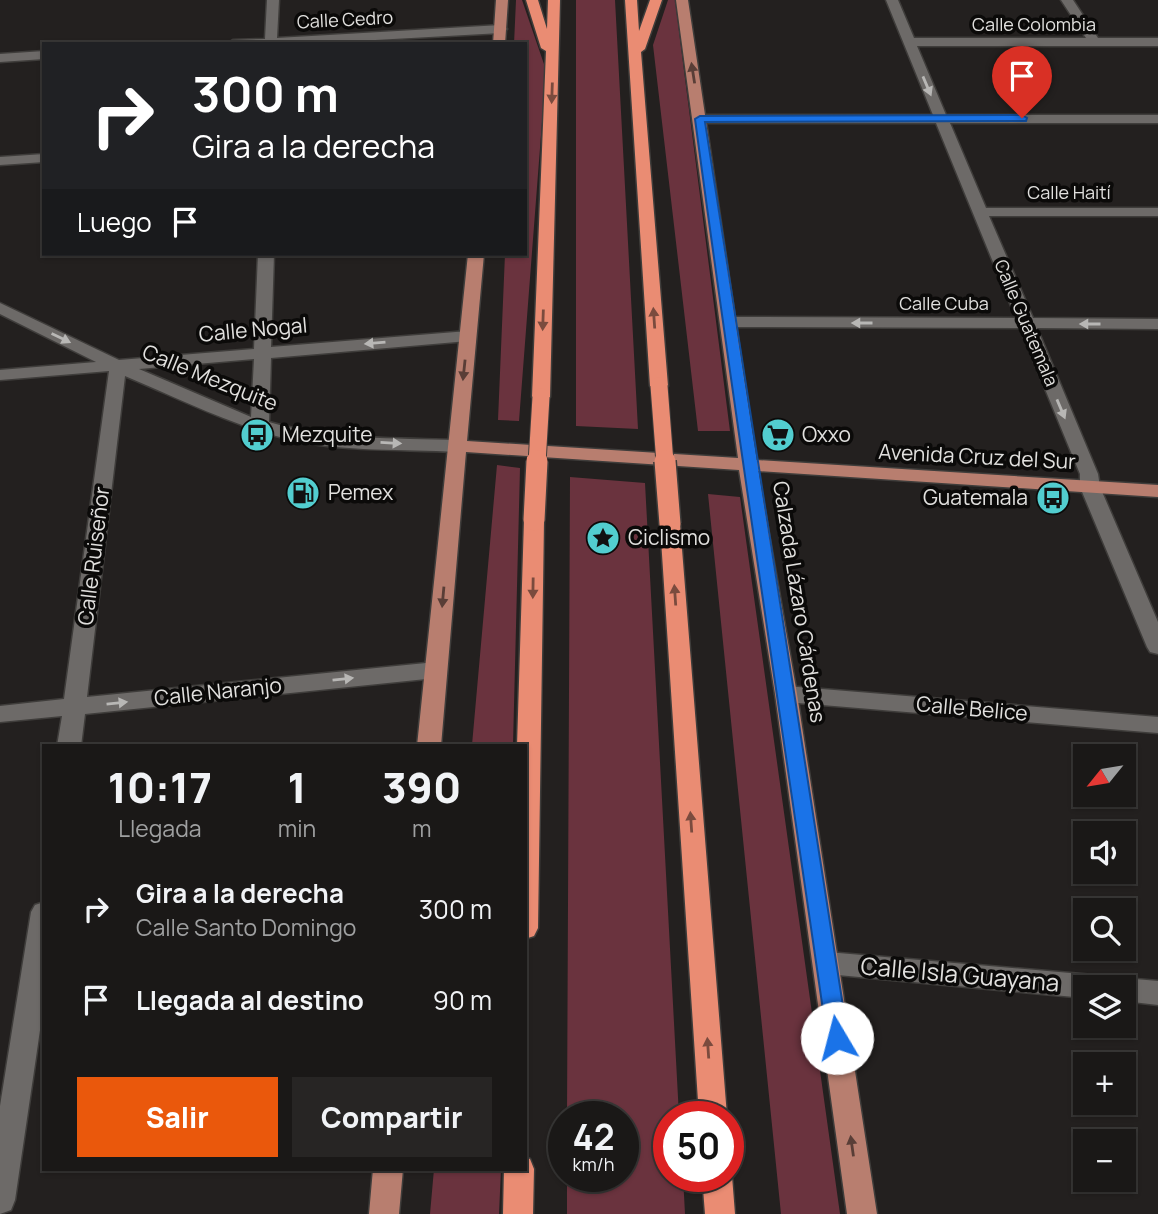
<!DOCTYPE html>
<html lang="es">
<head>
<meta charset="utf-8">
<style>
  body { margin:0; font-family:Manrope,sans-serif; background:#272524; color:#f1f3f6; height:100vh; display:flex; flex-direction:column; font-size:26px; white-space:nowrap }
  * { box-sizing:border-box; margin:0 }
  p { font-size:23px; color:#9fa0a1 }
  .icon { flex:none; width:38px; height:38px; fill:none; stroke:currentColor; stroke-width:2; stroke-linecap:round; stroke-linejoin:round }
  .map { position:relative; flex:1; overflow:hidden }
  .panel { position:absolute; left:42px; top:744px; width:485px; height:427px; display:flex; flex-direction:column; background:#1a1817; border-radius:0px; box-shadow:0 2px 5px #0004,0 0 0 2px #383736 }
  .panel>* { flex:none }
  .guide { position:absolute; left:42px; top:42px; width:485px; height:214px; border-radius:0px; box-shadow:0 2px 5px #0004,0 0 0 2px #383736; background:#202124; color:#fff; overflow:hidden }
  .needle { width:46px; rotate:240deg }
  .tools { position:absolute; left:1073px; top:744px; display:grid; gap:14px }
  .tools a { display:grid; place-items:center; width:63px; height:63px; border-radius:0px; background:#1a1817; box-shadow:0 2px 5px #0004,0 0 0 2px #383736; font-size:35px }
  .speed { position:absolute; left:548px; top:1101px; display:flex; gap:14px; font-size:35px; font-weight:700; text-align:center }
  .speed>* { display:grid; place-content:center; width:91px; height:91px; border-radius:50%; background:#1a1817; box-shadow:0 2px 5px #0004,0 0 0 2px #383736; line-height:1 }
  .speed small { font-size:18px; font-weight:400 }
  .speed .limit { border:10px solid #d22; background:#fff; color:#111 }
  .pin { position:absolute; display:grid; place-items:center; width:60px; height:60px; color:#fff; margin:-72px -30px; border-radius:50% 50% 50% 0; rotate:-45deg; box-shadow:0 0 7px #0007 }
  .pin .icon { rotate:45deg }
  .me { position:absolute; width:77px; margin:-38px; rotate:352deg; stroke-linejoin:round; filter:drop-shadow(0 0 5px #0008) }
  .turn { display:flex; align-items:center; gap:24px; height:147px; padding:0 35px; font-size:32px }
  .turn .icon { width:91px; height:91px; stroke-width:2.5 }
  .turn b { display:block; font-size:49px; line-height:60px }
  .then { display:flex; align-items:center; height:66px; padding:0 35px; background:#0003; gap:14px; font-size:26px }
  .eta { display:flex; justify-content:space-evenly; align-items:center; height:119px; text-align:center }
  .eta b { font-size:42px; font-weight:800; line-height:49px }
  .button { display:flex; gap:14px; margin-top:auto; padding:14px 35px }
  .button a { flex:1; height:80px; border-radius:0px; background:#ea580c; color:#fff; font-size:28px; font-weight:800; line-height:80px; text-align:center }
  .button a+a { background:#272524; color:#f1f3f6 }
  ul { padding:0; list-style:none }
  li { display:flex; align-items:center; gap:21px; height:91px; padding:0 35px }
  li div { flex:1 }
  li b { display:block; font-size:26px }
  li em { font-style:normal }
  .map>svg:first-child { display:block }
</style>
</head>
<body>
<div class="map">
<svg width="1158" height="1214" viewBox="0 0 1158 1214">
  <rect width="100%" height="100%" fill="#23201f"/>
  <path fill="#6a333e" d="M516,0h6l24,70 -27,351 -21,-1 7,-166h20v-210h-11z
    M576,0h39l23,429 -62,-3z
    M668,0h7l55,431h-32l-45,-386z
    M497,465l23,3 -7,277h-41z
    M570,477l75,6 34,633h-11v60h15l2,38h-118v-38h56v-60h-56z
    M708,494l32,3 100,717h-59z
    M434,1169h67l-2,45h-69z"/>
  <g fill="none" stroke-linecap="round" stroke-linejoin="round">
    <defs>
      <path id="minor" d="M267,0h12l-2,38 224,-13 6,4 -6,4 -198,11h-76l6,-4 32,-1z
        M886,0h12l16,38h172l-25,-38h12l25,38h60v8h-241l29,69h212v8h-208l36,85h172v8h-169l44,102 125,1v10l-121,-1 61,146 2,13 58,135v32l-8,-2 -3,-5 -67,-160v-13l-60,-146 -290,-1 -8,-5 8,-5 286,1 -80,-195h-236l-7,-4 7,-4h233z
        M44,51v8l-44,3v-8z
        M44,154v8l-44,3v-8z
        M258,254h16l-3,93 197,-16 8,5 -8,5 -197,17 -2,64c61,18 125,16 188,18l9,6 -9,6c-54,-3 -113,0 -166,-12 -58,-14 -111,-41 -166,-64l-38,321 349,-35 8,3 3,5 -3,5 -8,3 -351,36 -4,32h-24l5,-30 -62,6v-16l64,-7 45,-328 -109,9v-10l96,-8 -96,-48v-11l119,57 135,-11zM254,359l-3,58 -112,-48z
        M786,686l372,31v16l-372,-31 -8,-2 -3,-6 3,-6z
        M44,902v101l-29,197 -4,10 -11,4v-108l31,-194 4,-7z
        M827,952l266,23 10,4 3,8h-21v11l-258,-24 -9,-3 -4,-8 4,-8z
        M1124,978l34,3v24l-34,-4v-14h-12l2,-5z"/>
      <path id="major" d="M496,0h12l-3,44h-12z
        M676,0h12l68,460 402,25v12l-400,-26 39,223 80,520h-30l-72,-520 -36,-224 -273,-18 -25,294h-24l51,-492h16l-17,187 271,17z
        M373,1169h30l-4,45h-30z"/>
      <path id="highway" d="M526,0h12l9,29 1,-29h12l-10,397 -9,5 -9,-5 14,-346 -5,-3z
        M625,0h12l2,31 11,-31h12l-17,49 -4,3 27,334 -9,5 -9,-5z
        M534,514l7,2 3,4 -6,408 -4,8 -9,3v-193h-8l7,-226 3,-4z
        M670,518l7,2 3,4 47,592h-28l-39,-592 3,-4z
        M525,1157l5,2 4,10 -1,45h-30l1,-45h21z
        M728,1167l4,9 3,38h-30l-3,-38h26z"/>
    </defs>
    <use href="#minor" stroke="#3f3d3b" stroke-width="3"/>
    <use href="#major" stroke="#3f3d3b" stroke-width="3"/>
    <use href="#highway" stroke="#3f3d3b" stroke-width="3"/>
    <use href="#minor" fill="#6d6a68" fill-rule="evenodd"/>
    <use href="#major" fill="#b87e6f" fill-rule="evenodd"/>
    <use href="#highway" fill="#ea8c73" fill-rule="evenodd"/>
    <defs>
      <path id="highway-bridge-far1" d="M659,386l6,77
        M537,463l4,-66"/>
      <path id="highway-bridge" d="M665,461l5,63
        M534,520l3,-59"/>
    </defs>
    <use href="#highway-bridge-far1" stroke="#3f3d3b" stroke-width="19" stroke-linecap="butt"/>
    <use href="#highway-bridge" stroke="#3f3d3b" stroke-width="24" stroke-linecap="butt"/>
    <use href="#highway-bridge-far1" stroke="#ea8c73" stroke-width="17"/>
    <use href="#highway-bridge" stroke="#ea8c73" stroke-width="21"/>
  </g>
  <defs><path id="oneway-solid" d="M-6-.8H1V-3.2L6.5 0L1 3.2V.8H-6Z" transform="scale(1.75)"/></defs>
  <g fill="#593e37">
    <use href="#oneway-solid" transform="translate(693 73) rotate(-99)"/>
    <use href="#oneway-solid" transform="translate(464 370) rotate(96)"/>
    <use href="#oneway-solid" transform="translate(443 597) rotate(95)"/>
    <use href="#oneway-solid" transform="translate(852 1146) rotate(-98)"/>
  </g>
  <g fill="#b8b7b5">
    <use href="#oneway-solid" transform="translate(927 86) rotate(67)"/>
    <use href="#oneway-solid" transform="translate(862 323) rotate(-180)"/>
    <use href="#oneway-solid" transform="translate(1090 324) rotate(-180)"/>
    <use href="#oneway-solid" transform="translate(61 338) rotate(26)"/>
    <use href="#oneway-solid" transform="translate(375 343) rotate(175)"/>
    <use href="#oneway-solid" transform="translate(1061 409) rotate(67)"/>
    <use href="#oneway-solid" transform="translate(391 443) rotate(3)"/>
    <use href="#oneway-solid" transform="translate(343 679) rotate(-6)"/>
    <use href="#oneway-solid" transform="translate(117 703) rotate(-6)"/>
  </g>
  <g fill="#7a4b3e">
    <use href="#oneway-solid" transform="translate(552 93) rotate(92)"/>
    <use href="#oneway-solid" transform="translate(654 318) rotate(-94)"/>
    <use href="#oneway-solid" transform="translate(543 320) rotate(92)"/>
    <use href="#oneway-solid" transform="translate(533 588) rotate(91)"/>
    <use href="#oneway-solid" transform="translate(675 595) rotate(-94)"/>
    <use href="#oneway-solid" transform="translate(691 822) rotate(-94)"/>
    <use href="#oneway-solid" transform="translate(708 1048) rotate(-94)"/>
  </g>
  <path fill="#1a73e8" stroke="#114b97" stroke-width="2" d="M1022,115l5,3 -1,3 -321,1c45,306 96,611 143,916l-3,7 -8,3 -7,-3 -3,-7c-44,-306 -91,-612 -132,-919l5,-3z"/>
  <defs>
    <symbol id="bus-disc" viewBox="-11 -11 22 22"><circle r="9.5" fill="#52cdcf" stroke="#0b0a09"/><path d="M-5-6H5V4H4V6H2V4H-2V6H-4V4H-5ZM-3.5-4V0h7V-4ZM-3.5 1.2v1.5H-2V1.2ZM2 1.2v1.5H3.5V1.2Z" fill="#111"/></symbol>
    <symbol id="supermarket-disc" viewBox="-11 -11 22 22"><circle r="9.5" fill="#52cdcf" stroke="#0b0a09"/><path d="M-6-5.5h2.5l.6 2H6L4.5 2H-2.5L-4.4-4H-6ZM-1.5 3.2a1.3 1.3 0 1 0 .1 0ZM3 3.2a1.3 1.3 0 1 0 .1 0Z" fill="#111"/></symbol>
    <symbol id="fuel-disc" viewBox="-11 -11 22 22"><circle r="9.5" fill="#52cdcf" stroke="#0b0a09"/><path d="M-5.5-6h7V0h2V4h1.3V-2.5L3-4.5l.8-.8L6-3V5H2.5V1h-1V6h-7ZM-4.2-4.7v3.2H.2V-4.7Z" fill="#111"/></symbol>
    <symbol id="sight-disc" viewBox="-11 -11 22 22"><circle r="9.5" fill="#52cdcf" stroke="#0b0a09"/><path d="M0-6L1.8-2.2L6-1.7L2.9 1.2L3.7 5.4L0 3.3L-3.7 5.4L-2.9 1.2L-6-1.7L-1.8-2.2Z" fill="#111"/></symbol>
  </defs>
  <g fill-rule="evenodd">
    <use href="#bus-disc" x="238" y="416" width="38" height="38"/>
    <use href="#supermarket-disc" x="759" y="416" width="38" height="38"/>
    <use href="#fuel-disc" x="284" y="474" width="38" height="38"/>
    <use href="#bus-disc" x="1034" y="479" width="38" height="38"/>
    <use href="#sight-disc" x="584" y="519" width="38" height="38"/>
  </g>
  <g text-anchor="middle" stroke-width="7" stroke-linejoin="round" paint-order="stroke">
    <g font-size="18" fill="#e1e0de" stroke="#0b0a09">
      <text transform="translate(345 20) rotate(-3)" y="6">Calle Cedro</text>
      <text x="1034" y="31">Calle Colombia</text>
      <text x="1069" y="199">Calle Haití</text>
      <text x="944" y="310">Calle Cuba</text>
      <text transform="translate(1026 323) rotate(67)" y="6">Calle Guatemala</text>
    </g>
    <g font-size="21" fill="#e1e0de" stroke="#0b0a09">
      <text transform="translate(253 330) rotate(-5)" y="7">Calle Nogal</text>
      <text transform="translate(210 378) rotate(22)" y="7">Calle Mezquite</text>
      <text transform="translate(977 457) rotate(3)" y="7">Avenida Cruz del Sur</text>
      <text transform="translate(94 556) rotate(-83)" y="7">Calle Ruiseñor</text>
      <text transform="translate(799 602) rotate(81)" y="7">Calzada Lázaro Cárdenas</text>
      <text transform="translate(218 692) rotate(-6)" y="7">Calle Naranjo</text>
      <text transform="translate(972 709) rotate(5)" y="7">Calle Belice</text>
    </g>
    <g font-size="21" fill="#e1e0de" stroke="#0b0a09" text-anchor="start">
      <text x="282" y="442">Mezquite</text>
      <text x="802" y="442">Oxxo</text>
      <text x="328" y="500">Pemex</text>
      <text x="1028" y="505" text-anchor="end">Guatemala</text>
      <text x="628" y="545">Ciclismo</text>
    </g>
    <g font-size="24" fill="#e1e0de" stroke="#0b0a09">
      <text transform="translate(960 975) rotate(5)" y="8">Calle Isla Guayana</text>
    </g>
  </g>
</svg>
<div class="tools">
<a><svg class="needle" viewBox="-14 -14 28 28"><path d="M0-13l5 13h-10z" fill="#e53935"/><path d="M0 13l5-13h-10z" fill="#9fa0a1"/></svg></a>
<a><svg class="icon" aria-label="sound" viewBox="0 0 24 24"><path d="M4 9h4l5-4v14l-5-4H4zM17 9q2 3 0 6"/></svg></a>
<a><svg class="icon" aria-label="search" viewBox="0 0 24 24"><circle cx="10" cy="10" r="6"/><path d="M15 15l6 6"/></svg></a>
<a><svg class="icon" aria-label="layers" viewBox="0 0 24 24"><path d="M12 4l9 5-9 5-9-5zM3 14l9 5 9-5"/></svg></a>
<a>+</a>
<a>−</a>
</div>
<div class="speed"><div>42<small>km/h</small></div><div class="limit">50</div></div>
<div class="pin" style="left:1022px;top:118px;background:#d93025"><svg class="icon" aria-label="arrive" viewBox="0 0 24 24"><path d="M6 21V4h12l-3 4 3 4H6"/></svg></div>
<svg class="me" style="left:837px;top:1038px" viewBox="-20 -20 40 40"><circle r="19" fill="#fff"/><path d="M0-13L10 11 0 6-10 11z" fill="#1a73e8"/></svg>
<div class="guide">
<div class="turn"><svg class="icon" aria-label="right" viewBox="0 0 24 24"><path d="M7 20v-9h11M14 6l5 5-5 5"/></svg><div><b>300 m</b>Gira a la derecha</div></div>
<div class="then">Luego<svg class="icon" aria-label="arrive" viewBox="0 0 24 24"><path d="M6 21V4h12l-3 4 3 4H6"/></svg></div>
</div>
<section class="panel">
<div class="eta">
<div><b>10:17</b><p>Llegada</p></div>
<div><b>1</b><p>min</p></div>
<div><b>390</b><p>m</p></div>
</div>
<ul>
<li><svg class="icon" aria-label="right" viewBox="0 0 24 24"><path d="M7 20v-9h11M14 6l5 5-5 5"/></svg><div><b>Gira a la derecha</b><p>Calle Santo Domingo</p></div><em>300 m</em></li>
<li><svg class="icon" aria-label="arrive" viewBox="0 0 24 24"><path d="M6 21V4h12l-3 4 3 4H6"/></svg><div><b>Llegada al destino</b></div><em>90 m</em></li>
</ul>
<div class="button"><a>Salir</a><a>Compartir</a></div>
</section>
</div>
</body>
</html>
